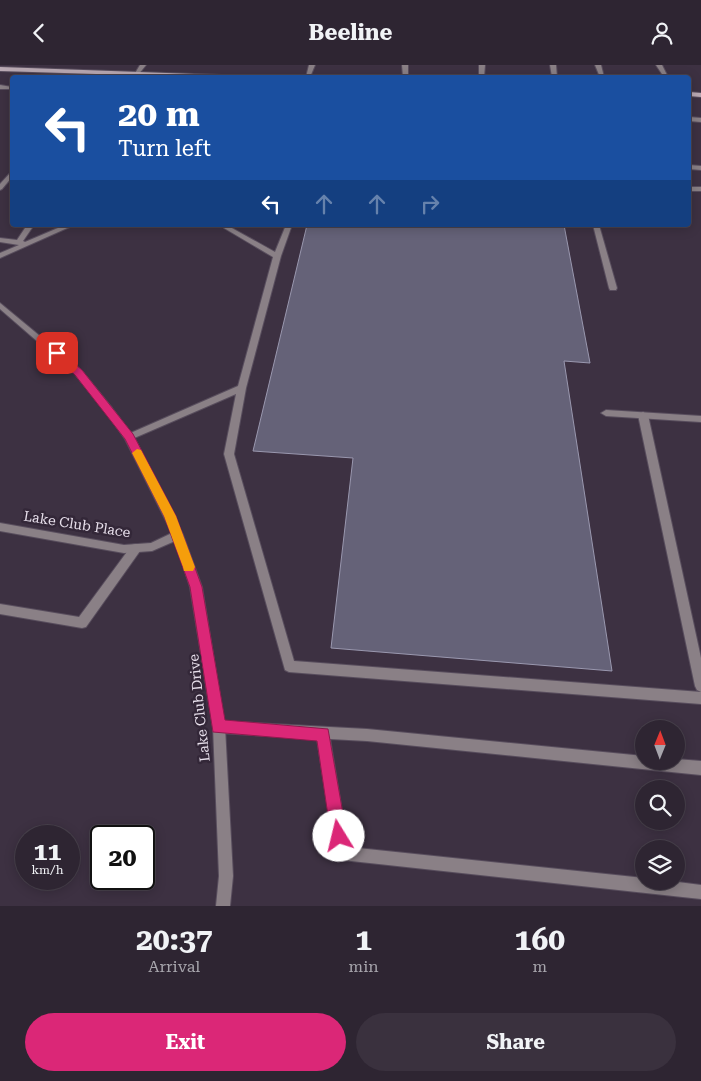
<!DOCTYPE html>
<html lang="en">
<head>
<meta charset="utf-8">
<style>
  body { margin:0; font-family:"Roboto Serif",serif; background:#3a313e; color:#f1f3f6; height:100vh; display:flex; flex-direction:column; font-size:19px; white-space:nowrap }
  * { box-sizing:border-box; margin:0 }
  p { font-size:16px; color:#a7a5ac }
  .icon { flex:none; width:28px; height:28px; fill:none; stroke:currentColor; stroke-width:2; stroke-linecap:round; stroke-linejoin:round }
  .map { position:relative; height:841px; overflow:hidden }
  .details { display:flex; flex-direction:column; background:#2e2532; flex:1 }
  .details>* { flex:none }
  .banner { position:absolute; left:10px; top:10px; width:681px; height:152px; border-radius:5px; box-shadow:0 2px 12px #0003,0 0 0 1px #49424d; background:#1a4fa0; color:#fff; overflow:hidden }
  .needle { width:32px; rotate:1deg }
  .buttons { position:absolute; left:635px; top:655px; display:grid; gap:10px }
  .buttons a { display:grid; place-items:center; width:50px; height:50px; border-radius:50%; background:#2e2532; box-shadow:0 2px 12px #0003,0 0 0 1px #49424d; font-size:25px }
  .speed { position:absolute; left:15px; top:760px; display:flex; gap:10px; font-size:25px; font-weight:700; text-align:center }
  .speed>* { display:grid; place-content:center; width:65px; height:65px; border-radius:50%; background:#2e2532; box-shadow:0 2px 12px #0003,0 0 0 1px #49424d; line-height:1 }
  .speed small { font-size:12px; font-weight:400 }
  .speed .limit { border:2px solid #111; border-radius:8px; background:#fff; color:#111 }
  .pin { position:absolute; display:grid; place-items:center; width:42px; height:42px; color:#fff; margin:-21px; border-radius:10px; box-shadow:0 2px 8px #0006 }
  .me { position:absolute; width:55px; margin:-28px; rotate:351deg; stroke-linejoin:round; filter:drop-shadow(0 0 4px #0008) }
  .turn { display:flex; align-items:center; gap:18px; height:105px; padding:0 25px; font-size:22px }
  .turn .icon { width:65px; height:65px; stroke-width:2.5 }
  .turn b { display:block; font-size:35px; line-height:42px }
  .lanes { display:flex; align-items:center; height:48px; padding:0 25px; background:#0003; justify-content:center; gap:25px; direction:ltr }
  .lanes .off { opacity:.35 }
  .eta { display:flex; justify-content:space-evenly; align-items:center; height:85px; text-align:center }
  .eta b { font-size:30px; font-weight:700; line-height:35px }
  .primary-button { display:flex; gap:10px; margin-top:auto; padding:10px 25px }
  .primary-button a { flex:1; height:58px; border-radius:30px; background:#db2777; color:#fff; font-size:20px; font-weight:700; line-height:58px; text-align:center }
  .primary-button a+a { background:#3a313e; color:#f1f3f6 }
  header { display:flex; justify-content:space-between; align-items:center; height:65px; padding:0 25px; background:#2e2532; font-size:22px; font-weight:700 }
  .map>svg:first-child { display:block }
</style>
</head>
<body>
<header><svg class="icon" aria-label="back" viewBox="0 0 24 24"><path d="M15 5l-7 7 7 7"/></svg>Beeline<svg class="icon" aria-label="person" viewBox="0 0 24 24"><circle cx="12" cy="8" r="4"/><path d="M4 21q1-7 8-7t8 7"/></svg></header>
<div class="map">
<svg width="701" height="841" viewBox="0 0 701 841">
  <rect width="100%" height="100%" fill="#3d3142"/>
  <path fill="#656278" stroke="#9a98af" d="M307,160h257l26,138 -26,-2 48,310 -281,-23 22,-190 -100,-7z"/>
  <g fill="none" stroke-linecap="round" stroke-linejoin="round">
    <defs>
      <path id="lane" d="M140,0h6l-8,10h-4z
        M402,0h6v12h-5z
        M479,0h6l-1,12h-5z
        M550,0h6l1,12h-5z
        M595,0h6l3,12h-4z
        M656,0h6l6,12h-4z
        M0,20l12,2v2h-12z
        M689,52l12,1v4l-12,-1z
        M689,100l12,1v4l-12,-1z
        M12,106v6l-10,12 -2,1v-6z
        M689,122h12v4h-12z
        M27,160h7l-11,16 2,1 40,-17h9l-74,33v-5l19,-8 -19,-3v-4l17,2z
        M286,160h6l-11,31 -35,132 -12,66 60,207 407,31v12l-412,-32 -4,-2 -61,-216 12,-60 -104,45 -3,1 -5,-3 2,-2 112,-49 35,-129 -49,-29 6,-1 45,25z
        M593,160h6l18,63 -1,2h-6l-1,-2z
        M643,347l5,3 53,243v34l-4,-2 -2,-4 -57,-271z
        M136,479l4,1 1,3 -1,3 -54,76 -4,1 -82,-14v-10l79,13 53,-72z
        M219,656l148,8 277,27v5h32v-2l25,2v14l-334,-34 -37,-2 18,108 296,31v3h26l31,4v14l-359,-39 -5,-2 -2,-5 -18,-114 -98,-6 -5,-1 -1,-5 1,-5z"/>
      <path id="street" d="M309,0h6l-5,12h-4z
        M0,238l81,67 31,38 22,29 49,98 19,52 23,140 8,149 -3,30h-14l3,-30 -6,-149 -23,-140 -15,-46 -23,10 -28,2 -124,-22v-8l124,22 27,-2 21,-10 -47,-94 -19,-27 -31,-38 -75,-65z
        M606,345l95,6v6l-95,-6 -5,-3z"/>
      <path id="secondary" d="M0,2l222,8 3,2h-33l-192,-6z
        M689,27l12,1v4l-12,-1z"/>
    </defs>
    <use href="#lane" stroke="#584d5d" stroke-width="2"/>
    <use href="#street" stroke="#584d5d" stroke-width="2"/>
    <use href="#secondary" stroke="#584d5d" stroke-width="2"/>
    <use href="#lane" fill="#8a8086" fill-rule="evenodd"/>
    <use href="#street" fill="#8a8086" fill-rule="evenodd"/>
    <use href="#secondary" fill="#b9a9b3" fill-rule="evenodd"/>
  </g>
  <path fill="#db2777" stroke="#8e194d" d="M57,284l25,21 51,64 43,82 26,71 23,133 103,9 19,107 -2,6 -6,2 -5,-2 -3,-6 -14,-95 -104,-9 -23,-145 -26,-71 -39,-77 -50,-64 -22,-20v-5z"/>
  <path fill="#f59e0b" d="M137,384l4,1 35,66 19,51 -2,4h-9l-1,-4 -19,-51 -32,-63z"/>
  <g text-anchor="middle" stroke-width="5" stroke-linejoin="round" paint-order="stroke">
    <g font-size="14" fill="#e7dfeb" stroke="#332738">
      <text transform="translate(77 459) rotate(9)" y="5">Lake Club Place</text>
      <text transform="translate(199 643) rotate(-96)" y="5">Lake Club Drive</text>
    </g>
  </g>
</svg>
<div class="buttons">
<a><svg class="needle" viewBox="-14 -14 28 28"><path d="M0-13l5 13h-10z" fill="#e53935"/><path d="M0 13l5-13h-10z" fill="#a7a5ac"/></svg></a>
<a><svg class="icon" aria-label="search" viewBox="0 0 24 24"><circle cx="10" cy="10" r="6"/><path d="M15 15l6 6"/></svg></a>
<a><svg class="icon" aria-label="layers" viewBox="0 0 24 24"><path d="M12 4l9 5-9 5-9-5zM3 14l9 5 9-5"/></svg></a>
</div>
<div class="speed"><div>11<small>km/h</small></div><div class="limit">20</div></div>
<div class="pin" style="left:57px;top:288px;background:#d93025"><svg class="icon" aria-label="arrive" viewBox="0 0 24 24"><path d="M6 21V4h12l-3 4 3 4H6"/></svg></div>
<svg class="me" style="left:339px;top:771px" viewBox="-20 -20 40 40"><circle r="19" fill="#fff"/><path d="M0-13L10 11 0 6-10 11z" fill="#db2777"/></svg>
<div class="banner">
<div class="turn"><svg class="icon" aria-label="left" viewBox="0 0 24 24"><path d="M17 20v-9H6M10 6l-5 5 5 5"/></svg><div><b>20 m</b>Turn left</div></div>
<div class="lanes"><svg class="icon" aria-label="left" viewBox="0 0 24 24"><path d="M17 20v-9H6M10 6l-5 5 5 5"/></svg><svg class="icon off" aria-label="ahead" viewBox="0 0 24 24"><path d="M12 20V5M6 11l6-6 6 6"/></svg><svg class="icon off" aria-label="ahead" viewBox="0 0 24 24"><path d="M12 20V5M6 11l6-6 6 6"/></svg><svg class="icon off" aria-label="right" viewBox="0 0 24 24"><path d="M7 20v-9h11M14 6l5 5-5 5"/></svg></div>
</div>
</div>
<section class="details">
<div class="eta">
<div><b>20:37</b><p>Arrival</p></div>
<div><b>1</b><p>min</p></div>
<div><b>160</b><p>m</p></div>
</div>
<div class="primary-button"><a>Exit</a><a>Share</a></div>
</section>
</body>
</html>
